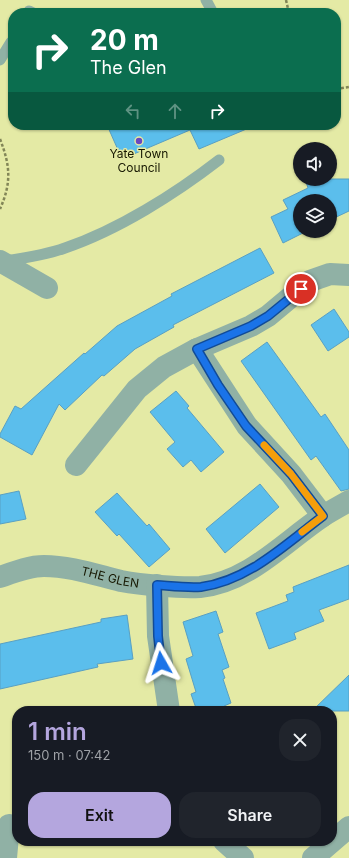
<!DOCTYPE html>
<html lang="en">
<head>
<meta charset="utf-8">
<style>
  body { margin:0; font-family:Inter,sans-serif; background:#20242c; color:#f1f3f6; height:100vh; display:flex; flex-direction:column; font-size:15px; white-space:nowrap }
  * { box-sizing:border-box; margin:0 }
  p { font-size:13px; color:#9ea1a6 }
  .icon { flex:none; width:22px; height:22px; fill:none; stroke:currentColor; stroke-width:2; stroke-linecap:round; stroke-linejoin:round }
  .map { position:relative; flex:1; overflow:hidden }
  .side { position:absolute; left:12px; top:706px; width:325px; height:140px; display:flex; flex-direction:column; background:#171b24; border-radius:16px; box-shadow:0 1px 3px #0004 }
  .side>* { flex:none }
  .hud { position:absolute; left:8px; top:8px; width:333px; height:122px; border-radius:16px; box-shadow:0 1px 3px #0004; background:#0b6e4f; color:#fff; overflow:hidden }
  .fabs { position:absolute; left:293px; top:142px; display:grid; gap:8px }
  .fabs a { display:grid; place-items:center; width:44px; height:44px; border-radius:50%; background:#171b24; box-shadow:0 1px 3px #0004; font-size:20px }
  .pin { position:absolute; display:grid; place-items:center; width:34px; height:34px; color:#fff; margin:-17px; border:2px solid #fff; border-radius:50%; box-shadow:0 1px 4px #0007 }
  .me { position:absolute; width:44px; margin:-22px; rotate:354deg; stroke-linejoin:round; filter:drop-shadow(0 0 3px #0008) }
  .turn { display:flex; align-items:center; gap:14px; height:84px; padding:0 16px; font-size:18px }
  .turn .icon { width:52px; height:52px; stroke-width:2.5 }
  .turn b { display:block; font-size:28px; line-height:34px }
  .lanes { display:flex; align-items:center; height:38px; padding:0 16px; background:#0003; justify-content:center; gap:20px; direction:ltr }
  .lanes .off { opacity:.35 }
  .round { display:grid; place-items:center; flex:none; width:42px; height:42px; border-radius:16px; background:#20242c }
  .overview { display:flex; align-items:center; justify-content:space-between; height:68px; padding:0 16px }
  h1 { font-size:24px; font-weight:600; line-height:30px; color:#b4a6de }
  .action { display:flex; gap:8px; margin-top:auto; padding:8px 16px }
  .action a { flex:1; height:46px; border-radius:16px; background:#b4a6de; color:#111; font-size:16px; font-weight:600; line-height:46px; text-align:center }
  .action a+a { background:#20242c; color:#f1f3f6 }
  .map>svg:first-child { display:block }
</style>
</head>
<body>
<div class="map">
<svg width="349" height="858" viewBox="0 0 349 858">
  <rect width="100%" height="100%" fill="#e4eaa5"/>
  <path fill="#5bbeec" stroke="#59a0c3" d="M107,125h149l-57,24 -9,-19 -68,29z
    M305,179h44v32l-19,9v-19h-30v30h7l-24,12 -12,-26 17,-8 -5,-9 25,-12z
    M260,248l14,25 -101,52 1,2 -39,22 -31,27 -2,-1 -37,35 -6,-6 -27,51 -32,-18v-3l15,-28 6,3 63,-56 1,1 32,-28 55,-30 -1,-2z
    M334,309l15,23v5l-21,14 -17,-26z
    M267,342l54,75 4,-3 24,36v39l-8,2 -25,-35 -5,4 -70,-99z
    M176,391l13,15 -2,2 37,44 -23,20 -10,-12 -8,7 -16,-18 8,-7 -25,-30z
    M260,484l19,23 -54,46 -19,-24z
    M19,491l7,28 -26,5v-29z
    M117,493l30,33 2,-2 21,25 -21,18 -30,-33 -2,2 -22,-24z
    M349,565v34l-30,11 5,11 -30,12 2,6 -27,10 -13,-36 32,-12 -2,-6 8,-3 -1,-5z
    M216,611l7,21 -5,2 11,33 -7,3 3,8 -2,1 8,24 -7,3 2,5h-29l-6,-17 5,-2 -10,-33 7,-3 -10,-34z
    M127,615l6,44 -36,5 1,3 -98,22v-45l101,-22v-3z
    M349,675v36h-37z"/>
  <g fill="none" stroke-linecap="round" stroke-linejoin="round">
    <path stroke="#828657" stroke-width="2.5" stroke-dasharray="3 2" stroke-linecap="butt" d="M286,0l3,13
      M278,13l11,-3
      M336,89l13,-2
      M0,139c10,26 12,43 0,70"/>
    <path stroke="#90b1a5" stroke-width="11" d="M206,0l7,13
      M28,13l1,-2 4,2
      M0,60l11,-18
      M5,261c20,-3 41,-6 60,-13 53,-18 110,-54 154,-88"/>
    <g stroke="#90b1a5" stroke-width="22">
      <path d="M0,261l47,27"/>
      <path d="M197,349l50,77 44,48 32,42"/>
      <path d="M76,465l61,-76 27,-22 33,-18 54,-23 17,-10 42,-35 20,-7 19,1"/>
      <path id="s1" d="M0,577c14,-5 29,-11 44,-11 26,0 52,9 77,15 21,4 58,7 79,6 49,-5 84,-45 123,-71 8,-5 17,-10 26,-15"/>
      <path d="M157,585l1,51 11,75"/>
      <path d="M224,841l19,17"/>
      <path d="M6,858l3,-33"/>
      <path d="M313,858l36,-31"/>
    </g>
  </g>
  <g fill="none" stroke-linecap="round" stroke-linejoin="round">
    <defs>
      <path id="route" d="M161,663l-3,-27 -1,-51c14,1 30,3 44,2 47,-6 85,-43 122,-71l-32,-42 -45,-48 -28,-41 -21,-36 54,-23 17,-10 33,-27"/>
    </defs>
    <use href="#route" stroke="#114b97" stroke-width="10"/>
    <use href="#route" stroke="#1a73e8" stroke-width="7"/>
    <path stroke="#f59e0b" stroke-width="7" d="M264,445l27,29 32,42 -21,16"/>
  </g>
  <circle fill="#6a48c0" stroke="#e4eaa5" stroke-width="1.5" cx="139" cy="141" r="4"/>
  <g text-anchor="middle" stroke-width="3" stroke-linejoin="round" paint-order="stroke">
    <g font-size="12" fill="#161700" stroke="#e4eaa5">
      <text x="139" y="158">Yate Town<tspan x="139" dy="14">Council</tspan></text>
    </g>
    <g font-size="12" fill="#161700" stroke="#e4eaa5">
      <text dy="4" stroke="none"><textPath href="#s1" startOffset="113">THE GLEN</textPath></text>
    </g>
  </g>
</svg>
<div class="fabs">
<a><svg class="icon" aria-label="sound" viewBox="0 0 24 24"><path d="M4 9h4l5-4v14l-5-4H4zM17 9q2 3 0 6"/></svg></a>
<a><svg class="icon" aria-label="layers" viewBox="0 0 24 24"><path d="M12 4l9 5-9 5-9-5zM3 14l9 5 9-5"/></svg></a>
</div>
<div class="pin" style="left:301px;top:289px;background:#d93025"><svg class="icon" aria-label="arrive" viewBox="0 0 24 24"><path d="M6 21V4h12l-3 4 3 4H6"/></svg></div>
<svg class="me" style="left:161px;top:663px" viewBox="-20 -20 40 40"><path d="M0-17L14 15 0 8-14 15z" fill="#1a73e8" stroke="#fff" stroke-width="4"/></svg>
<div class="hud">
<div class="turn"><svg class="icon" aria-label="right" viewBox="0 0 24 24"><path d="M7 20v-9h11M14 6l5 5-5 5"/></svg><div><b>20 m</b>The Glen</div></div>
<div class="lanes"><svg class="icon off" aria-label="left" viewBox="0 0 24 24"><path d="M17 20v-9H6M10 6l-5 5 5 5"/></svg><svg class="icon off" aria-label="ahead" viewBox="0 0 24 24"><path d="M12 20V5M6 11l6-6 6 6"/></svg><svg class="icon" aria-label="right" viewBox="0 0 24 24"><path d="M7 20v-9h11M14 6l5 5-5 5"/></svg></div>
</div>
<section class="side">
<div class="overview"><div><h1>1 min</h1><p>150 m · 07:42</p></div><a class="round"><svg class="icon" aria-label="close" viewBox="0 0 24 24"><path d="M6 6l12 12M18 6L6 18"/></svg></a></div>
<div class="action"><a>Exit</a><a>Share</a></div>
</section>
</div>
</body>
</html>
